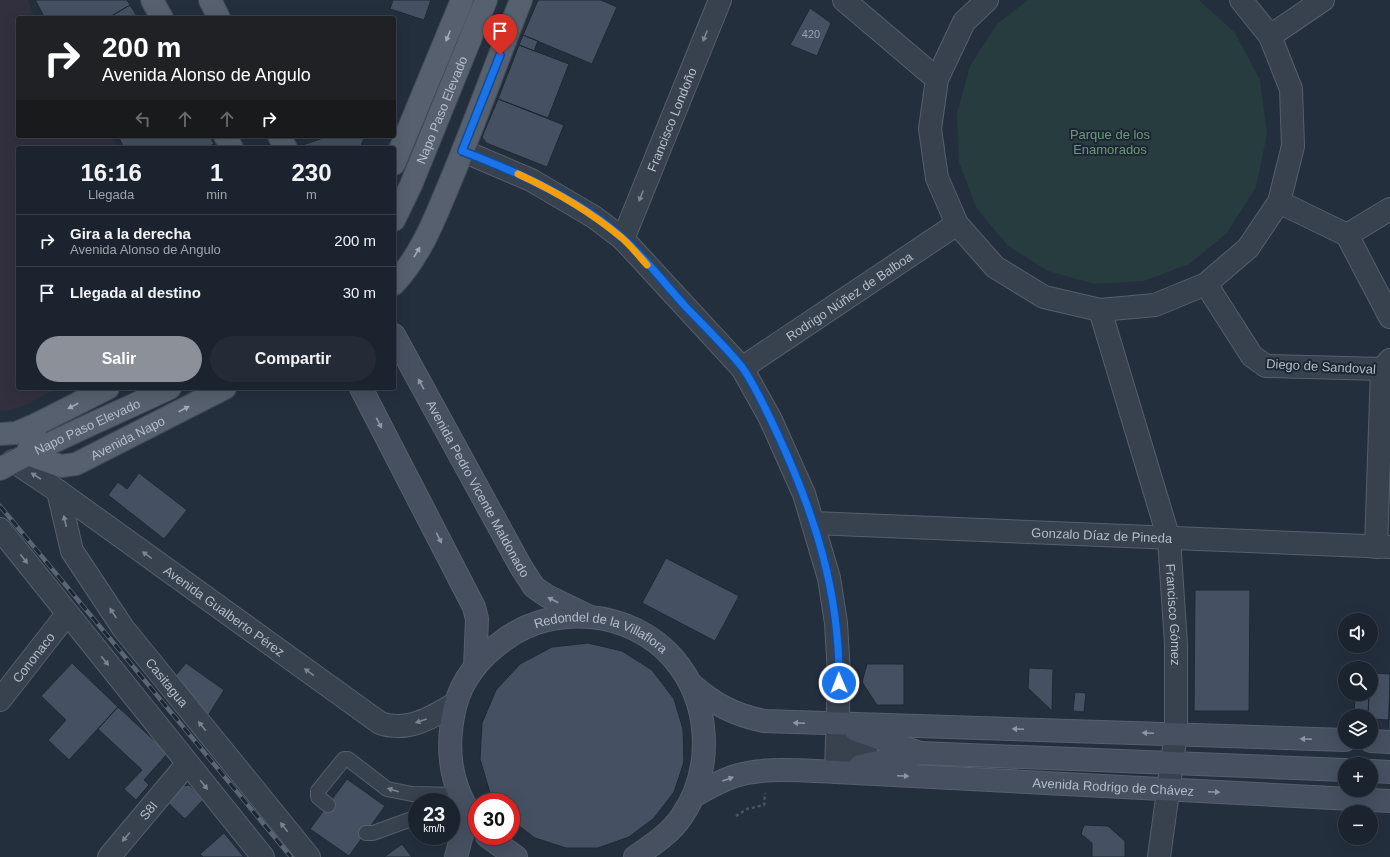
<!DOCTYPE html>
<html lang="es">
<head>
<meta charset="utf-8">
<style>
  body { margin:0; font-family:Helvetica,sans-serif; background:#242b36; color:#f1f3f6; height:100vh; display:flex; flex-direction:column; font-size:15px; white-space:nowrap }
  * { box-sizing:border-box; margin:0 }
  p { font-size:13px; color:#a0a4aa }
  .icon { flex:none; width:22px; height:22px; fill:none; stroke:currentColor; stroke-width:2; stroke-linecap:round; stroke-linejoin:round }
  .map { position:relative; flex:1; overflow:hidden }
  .details { position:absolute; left:16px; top:146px; width:380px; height:244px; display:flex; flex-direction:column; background:#1b232e; border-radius:4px; box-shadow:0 4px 16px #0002,0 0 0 1px #39404a }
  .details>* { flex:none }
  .hud { position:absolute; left:16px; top:16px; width:380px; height:122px; border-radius:4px; box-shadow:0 4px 16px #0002,0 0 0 1px #39404a; background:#202124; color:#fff; overflow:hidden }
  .buttons { position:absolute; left:1338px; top:613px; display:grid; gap:8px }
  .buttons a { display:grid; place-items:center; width:40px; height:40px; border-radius:50%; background:#1b232e; box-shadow:0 4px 16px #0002,0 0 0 1px #39404a; font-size:20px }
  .speed { position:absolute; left:408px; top:793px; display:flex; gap:8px; font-size:20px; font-weight:700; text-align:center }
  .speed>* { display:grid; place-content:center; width:52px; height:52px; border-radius:50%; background:#1b232e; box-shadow:0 4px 16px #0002,0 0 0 1px #39404a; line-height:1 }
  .speed small { font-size:10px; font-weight:400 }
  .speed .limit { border:6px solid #d22; background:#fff; color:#111 }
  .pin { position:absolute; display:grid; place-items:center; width:34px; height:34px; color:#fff; margin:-41px -17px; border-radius:50% 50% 50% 0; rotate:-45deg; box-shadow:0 0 4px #0007 }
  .pin .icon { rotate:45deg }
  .me { position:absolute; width:44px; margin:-22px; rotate:359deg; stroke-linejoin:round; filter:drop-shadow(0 0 3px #0008) }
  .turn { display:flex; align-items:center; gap:14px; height:84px; padding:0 20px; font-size:18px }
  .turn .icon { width:52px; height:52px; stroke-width:2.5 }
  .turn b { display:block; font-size:28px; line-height:34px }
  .lanes { display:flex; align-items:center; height:38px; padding:0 20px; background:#0003; justify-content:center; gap:20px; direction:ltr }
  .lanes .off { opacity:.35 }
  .eta { display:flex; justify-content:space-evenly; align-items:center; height:68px; text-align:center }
  .eta b { font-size:24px; font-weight:800; line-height:28px }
  .action { display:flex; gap:8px; margin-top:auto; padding:8px 20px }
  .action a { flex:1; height:46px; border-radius:24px; background:#8c9099; color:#fff; font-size:16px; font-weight:800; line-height:46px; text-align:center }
  .action a+a { background:#242b36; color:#f1f3f6 }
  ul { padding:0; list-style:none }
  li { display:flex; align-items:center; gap:12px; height:52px; padding:0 20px; border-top:1px solid #39404a }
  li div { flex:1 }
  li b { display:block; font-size:15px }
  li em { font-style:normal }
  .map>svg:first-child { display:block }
</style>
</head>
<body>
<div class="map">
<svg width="1390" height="857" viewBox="0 0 1390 857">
  <rect width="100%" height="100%" fill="#242f3e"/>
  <path fill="#32303f" d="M0,0h28l6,18h-16v118h94l6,12h-100v240h40l-34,18 -19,5 -5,-1z"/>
  <path fill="#263c3f" d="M1028,0h171l36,33 25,47 7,54 -11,53 -29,46 -38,31 -45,17 -49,3 -47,-13 -41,-26 -31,-38 -17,-45 -2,-49 13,-47 27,-42z"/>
  <path fill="#455162" stroke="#1f2835" d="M35,0h92l3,5 -22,13h-63z
    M393,0h38l-7,20 -34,-11z
    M538,0h63l16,7 -25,57 -69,-29z
    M130,5l8,13h-30z
    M810,8l21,15 -14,33 -27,-11z
    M523,35l15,6 -4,10 -15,-6z
    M519,45l50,19 -21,54 -50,-19z
    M498,99l66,26 -17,42 -61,-24 -4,-6z
    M124,136h86l4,8 -8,4h-82l-5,-10z
    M329,136h36l-5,12h-66z
    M139,473l48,37 -23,29 -56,-44 10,-13 9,7z
    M666,558l73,38 -24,45 -73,-38z
    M1195,590h55l-1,121h-55z
    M588,643l34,8 30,19 22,29 9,30 1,33 -10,30 -20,26 -25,19 -31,11h-32l-31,-10 -24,-18v-18h-14l-7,-9 -10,-34 2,-36 14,-33 24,-26 32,-17z
    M72,663l46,44 -49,53 -21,-20 18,-20 -25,-24z
    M186,663l38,27 -18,29 -36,-37z
    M867,664h37v41h-27l-15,-23z
    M1029,668l24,1 -1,42 -24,-23z
    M1371,673l19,1 -1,46 -18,-1v-3h-3l1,-22h2z
    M1390,689v45h-2z
    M1075,692l11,1 -2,19 -11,-1z
    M1355,694h14l-1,22h-14z
    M118,707l50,46 -24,27 5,5 -13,15 -12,-11 18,-19 -44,-41z
    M347,779l38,27 -36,50 -39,-27z
    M189,785l15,14 -19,20 -20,-19 12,-13z
    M1084,825l24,1 17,15v16h-33v-14l-11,-9z
    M224,833l20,24h-41l-3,-3z
    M402,844l10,13h-28z"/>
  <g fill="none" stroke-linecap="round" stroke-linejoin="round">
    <defs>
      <path id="lane" d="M328,805l-10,-8v-6l26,-32h4l39,30 25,5 47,1
        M366,833h7l44,-16"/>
      <g id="street">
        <path d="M844,0l93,79"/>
        <path d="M987,0l-23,22 -27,57 -7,50 7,49 20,46 38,43 49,30 56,13 55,-5 51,-21 42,-36 31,-46 14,-56 -2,-57 -21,-53 -29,-36"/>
        <path d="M1270,36l53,-36"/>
        <path d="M463,151l68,29 63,37 29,22 119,129 28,50 34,76 25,84 7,45 3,52 -3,97"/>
        <path d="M1279,202l68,33 43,82"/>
        <path d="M1347,235l43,-26"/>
        <path id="s1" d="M623,239l97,-239"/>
        <path d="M1206,284l46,72 14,10 116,3"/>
        <path id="s2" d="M1100,310l69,229 7,105v89l-17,124"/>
        <path id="s3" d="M742,368l215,-144"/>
        <path id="s4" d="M13,461l45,30 322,232c27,10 53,-6 76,-20"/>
        <path id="s5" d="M58,491l14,60 51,77 186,229"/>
        <path id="s6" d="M813,523l577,24"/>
        <path d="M0,529l263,328"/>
        <path d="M1376,547l6,-178 8,-9"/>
        <path id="s7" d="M0,700l67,-86"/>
        <path d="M847,743l2,1 17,6 -20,4z"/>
        <path id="s8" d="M109,857l78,-93"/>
      </g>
      <g id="secondary">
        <path id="s9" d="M394,335l127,232 13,20 13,9 39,19"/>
        <path d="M361,388l113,219 3,12 -2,48"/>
        <path d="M691,684c22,20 44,31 73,37l581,19"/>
        <path d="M856,730l64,23"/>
        <path d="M1371,741l19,1"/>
        <path d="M860,766l60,-13 425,17"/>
        <path d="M1371,771l19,1"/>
        <path id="s10" d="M694,796c12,-7 24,-14 38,-19 32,-11 70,-6 104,-5l554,29"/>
        <path id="s11" d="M477,823c-27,-34 -32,-74 -22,-116 6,-27 26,-51 49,-67 50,-37 127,-30 169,18 38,44 41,110 9,158 -12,18 -30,29 -47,41"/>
        <path d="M487,836l29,21"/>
        <path d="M456,857l12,-45"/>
      </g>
      <g id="primary">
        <path d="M152,0l10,18"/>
        <path d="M210,0l9,18"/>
        <path d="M225,136l7,12"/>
        <path d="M279,136l7,12"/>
        <path d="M394,164l68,-164"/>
        <path id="s12" d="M394,220l17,-35 75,-185"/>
        <path d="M394,284c29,-31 43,-71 59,-109 24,-58 45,-117 68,-175"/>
        <path d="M0,434l16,-1 21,-9"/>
        <path id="s13" d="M27,454l34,12 15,-2 149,-76"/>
        <path d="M27,454l10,-30 71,-36"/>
        <path id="s14" d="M0,469c55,-30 113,-54 170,-81"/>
      </g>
    </defs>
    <use href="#lane" stroke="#565f6c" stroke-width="16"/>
    <use href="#street" stroke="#565f6c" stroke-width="24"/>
    <use href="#secondary" stroke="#565f6c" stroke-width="24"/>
    <use href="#primary" stroke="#414a57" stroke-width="24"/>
    <path stroke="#44595c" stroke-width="2.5" stroke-dasharray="3 3" stroke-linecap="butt" d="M736,816l11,-7 17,-4 1,-12"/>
    <use href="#lane" stroke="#38414e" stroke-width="14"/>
    <use href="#street" stroke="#38414e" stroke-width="22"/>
    <use href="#secondary" stroke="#465061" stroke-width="22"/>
    <use href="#primary" stroke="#56606e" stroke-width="22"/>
    <defs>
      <path id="rail" d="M0,506l291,351"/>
    </defs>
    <use href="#rail" stroke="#5a6575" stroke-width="4.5"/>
    <use href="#rail" stroke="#1d2633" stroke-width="3" stroke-dasharray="9" stroke-linecap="butt"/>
  </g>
  <defs><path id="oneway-solid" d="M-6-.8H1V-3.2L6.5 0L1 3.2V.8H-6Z"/></defs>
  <g fill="#a1aab7">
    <use href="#oneway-solid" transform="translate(448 36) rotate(112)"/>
    <use href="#oneway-solid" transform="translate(417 252) rotate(-59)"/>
    <use href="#oneway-solid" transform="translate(73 406) rotate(153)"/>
    <use href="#oneway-solid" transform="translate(184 409) rotate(-27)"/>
  </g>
  <g fill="#7c8592">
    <use href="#oneway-solid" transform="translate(705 36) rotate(112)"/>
    <use href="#oneway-solid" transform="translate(641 196) rotate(112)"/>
    <use href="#oneway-solid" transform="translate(36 476) rotate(-147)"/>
    <use href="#oneway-solid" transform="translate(65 521) rotate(-103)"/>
    <use href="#oneway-solid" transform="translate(147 555) rotate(-144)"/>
    <use href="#oneway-solid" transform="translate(24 559) rotate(52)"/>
    <use href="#oneway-solid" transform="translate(113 613) rotate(-124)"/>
    <use href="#oneway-solid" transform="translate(105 661) rotate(51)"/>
    <use href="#oneway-solid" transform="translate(309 672) rotate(-144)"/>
    <use href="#oneway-solid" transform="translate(421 721) rotate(161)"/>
    <use href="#oneway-solid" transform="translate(202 726) rotate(-129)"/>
    <use href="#oneway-solid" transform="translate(204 785) rotate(51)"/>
    <use href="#oneway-solid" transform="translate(393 790) rotate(-163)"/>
    <use href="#oneway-solid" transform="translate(284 827) rotate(-129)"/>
    <use href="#oneway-solid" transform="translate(126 837) rotate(130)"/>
  </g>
  <g fill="#8e96a5">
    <use href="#oneway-solid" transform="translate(421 384) rotate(-119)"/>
    <use href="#oneway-solid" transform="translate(379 423) rotate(63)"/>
    <use href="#oneway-solid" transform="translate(439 538) rotate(63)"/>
    <use href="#oneway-solid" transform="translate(553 600) rotate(-153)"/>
    <use href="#oneway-solid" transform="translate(799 723) rotate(-178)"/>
    <use href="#oneway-solid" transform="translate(1018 729) rotate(-178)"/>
    <use href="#oneway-solid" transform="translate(1148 733) rotate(-178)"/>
    <use href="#oneway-solid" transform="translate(1306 739) rotate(-178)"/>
    <use href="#oneway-solid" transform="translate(903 776) rotate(3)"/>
    <use href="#oneway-solid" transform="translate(728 779) rotate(-20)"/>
    <use href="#oneway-solid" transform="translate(1214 792) rotate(3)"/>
  </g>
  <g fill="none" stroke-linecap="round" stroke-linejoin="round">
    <defs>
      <path id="route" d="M500,55l-38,96c55,21 119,49 162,88 22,20 41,45 61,67 19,20 40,40 57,61 13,18 26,47 36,68 37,80 62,158 61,248"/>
    </defs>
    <use href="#route" stroke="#114b97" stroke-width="10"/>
    <use href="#route" stroke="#1a73e8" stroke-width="7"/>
    <path stroke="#f59e0b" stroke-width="7" d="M518,174c37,17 73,38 104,64 9,8 17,18 25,27"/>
  </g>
  <g text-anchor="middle" stroke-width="4" stroke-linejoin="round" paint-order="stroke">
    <g font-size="11" fill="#98a1af">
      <text x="811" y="38">420</text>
    </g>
    <g font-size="13" fill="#b4bcc9" stroke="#1d2633">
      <text dy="5" stroke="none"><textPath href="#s12" startOffset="120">Napo Paso Elevado</textPath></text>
      <text dy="5" stroke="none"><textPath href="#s1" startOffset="129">Francisco Londoño</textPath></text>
      <text dy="5" stroke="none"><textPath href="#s3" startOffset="129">Rodrigo Núñez de Balboa</textPath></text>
      <text transform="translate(1321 366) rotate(3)" y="5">Diego de Sandoval</text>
      <text dy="5" stroke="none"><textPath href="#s14" startOffset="97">Napo Paso Elevado</textPath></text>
      <text dy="5" stroke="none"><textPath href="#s13" startOffset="109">Avenida Napo</textPath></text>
      <text dy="5" stroke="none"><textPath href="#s9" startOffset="175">Avenida Pedro Vicente Maldonado</textPath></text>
      <text dy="5" stroke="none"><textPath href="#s6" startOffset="289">Gonzalo Díaz de Pineda</textPath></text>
      <text dy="5" stroke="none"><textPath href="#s4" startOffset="259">Avenida Gualberto Pérez</textPath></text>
      <text dy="5" stroke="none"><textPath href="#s2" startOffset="315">Francisco Gómez</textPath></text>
      <text dy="5" stroke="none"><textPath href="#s11" startOffset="312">Redondel de la Villaflora</textPath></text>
      <text dy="5" stroke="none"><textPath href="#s7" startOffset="54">Cononaco</textPath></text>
      <text dy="5" stroke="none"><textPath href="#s5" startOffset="224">Casitagua</textPath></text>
      <text dy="5" stroke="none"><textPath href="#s10" startOffset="425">Avenida Rodrigo de Chávez</textPath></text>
      <text dy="5" stroke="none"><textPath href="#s8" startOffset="61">S8I</textPath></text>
    </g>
    <g font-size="13" fill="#6b9a76" stroke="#1d2633">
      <text x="1110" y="139">Parque de los<tspan x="1110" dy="15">Enamorados</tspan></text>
    </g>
  </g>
</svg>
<div class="buttons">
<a><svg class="icon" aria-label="sound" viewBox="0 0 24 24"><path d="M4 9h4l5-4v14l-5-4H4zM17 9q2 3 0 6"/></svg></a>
<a><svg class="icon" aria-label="search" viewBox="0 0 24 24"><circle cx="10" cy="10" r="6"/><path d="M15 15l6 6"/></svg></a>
<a><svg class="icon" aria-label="layers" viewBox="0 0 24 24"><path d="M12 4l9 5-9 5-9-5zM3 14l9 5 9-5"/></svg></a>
<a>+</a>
<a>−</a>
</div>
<div class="speed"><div>23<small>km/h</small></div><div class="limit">30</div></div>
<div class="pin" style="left:500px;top:55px;background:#d93025"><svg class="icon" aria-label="arrive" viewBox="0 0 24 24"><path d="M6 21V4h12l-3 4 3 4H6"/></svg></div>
<svg class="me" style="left:839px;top:683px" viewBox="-20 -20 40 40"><circle r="17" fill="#1a73e8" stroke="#fff" stroke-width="3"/><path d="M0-11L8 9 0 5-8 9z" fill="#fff"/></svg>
<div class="hud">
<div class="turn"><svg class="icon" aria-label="right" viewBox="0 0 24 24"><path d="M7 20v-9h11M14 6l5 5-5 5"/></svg><div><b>200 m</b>Avenida Alonso de Angulo</div></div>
<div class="lanes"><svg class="icon off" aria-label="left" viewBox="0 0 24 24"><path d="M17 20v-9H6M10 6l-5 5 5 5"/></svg><svg class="icon off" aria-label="ahead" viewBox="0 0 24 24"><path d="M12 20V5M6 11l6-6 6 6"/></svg><svg class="icon off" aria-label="ahead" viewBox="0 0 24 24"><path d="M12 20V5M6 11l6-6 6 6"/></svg><svg class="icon" aria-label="right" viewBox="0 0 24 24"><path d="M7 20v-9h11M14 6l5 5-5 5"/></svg></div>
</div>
<section class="details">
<div class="eta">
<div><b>16:16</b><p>Llegada</p></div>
<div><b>1</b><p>min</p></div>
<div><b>230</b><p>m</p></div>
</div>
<ul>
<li><svg class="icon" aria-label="right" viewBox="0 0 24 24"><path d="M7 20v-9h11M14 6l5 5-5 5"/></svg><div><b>Gira a la derecha</b><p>Avenida Alonso de Angulo</p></div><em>200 m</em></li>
<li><svg class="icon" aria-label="arrive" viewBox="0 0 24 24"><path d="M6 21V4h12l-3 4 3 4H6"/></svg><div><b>Llegada al destino</b></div><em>30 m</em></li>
</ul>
<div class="action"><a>Salir</a><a>Compartir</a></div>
</section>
</div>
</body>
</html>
